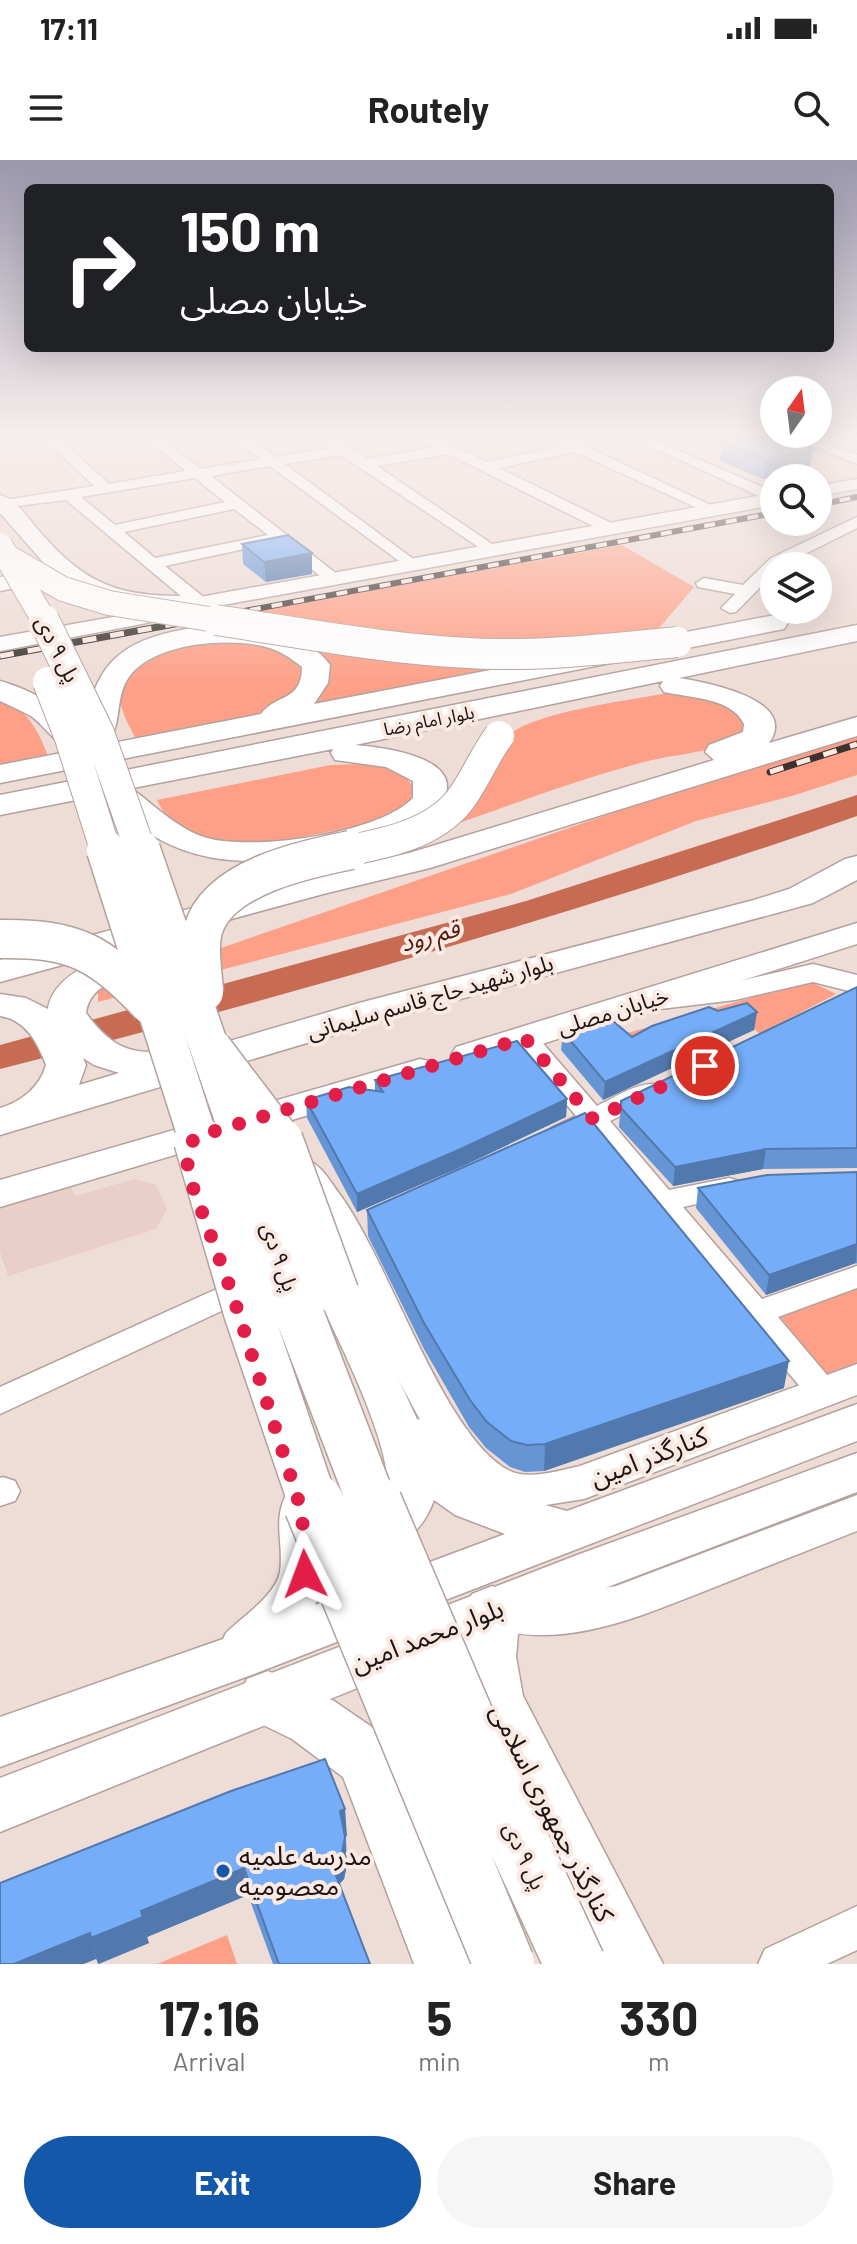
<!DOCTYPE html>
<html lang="en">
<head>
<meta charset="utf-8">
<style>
  body { margin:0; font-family:Barlow,"Noto Sans Arabic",sans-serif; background:#f6f6f6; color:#222; height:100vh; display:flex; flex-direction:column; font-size:30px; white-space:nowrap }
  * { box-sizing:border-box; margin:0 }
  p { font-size:26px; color:#767676 }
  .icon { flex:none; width:44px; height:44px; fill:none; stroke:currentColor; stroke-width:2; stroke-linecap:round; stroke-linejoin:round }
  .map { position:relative; height:1804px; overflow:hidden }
  .details { display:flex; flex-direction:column; background:#fff; flex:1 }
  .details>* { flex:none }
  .guide { position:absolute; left:24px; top:24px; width:810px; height:168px; border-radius:12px; box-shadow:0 8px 32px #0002; background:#202124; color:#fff; overflow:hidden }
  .needle { width:52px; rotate:14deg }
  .controls { position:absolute; left:760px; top:216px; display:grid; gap:16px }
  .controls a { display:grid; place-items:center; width:72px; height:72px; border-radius:50%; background:#fff; box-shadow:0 8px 32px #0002; font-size:40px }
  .pin { position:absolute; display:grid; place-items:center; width:68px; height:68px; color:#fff; margin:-34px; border:4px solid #fff; border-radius:50%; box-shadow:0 2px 8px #0007 }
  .me { position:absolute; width:88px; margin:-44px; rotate:357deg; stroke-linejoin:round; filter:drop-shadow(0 0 6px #0008) }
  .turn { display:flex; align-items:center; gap:28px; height:168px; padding:0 24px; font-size:36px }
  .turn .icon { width:104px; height:104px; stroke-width:2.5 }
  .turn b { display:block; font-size:56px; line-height:68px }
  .eta { display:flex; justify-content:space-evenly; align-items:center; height:136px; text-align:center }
  .eta b { font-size:48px; font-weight:700; line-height:56px }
  .cta { display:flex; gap:16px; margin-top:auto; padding:16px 24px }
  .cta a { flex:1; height:92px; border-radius:48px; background:#1459a9; color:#fff; font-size:32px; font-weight:700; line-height:92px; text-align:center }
  .cta a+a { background:#f6f6f6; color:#222 }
  .status { display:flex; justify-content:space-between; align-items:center; height:56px; padding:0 40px; background:#fff; direction:ltr }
  .status svg { height:22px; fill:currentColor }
  header { display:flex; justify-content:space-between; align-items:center; height:104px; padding:0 24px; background:#fff; font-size:36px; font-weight:700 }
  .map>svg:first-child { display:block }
</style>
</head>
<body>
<div class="status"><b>17:11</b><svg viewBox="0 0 49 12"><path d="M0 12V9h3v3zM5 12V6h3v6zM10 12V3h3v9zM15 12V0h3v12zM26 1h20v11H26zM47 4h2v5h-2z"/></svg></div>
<header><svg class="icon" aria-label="menu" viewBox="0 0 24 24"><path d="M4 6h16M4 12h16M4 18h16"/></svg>Routely<svg class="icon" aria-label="search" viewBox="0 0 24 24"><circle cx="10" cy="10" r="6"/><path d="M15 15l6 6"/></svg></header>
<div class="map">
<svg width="857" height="1804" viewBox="0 0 857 1804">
  <rect width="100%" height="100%" fill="#eedcd7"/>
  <path fill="#eacfc8" d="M134,1019l22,6 11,24 -11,20 -148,47 -8,-24v-47l70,-20 5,11z"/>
  <path fill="#fea087" d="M622,385l72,42 -45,53 -90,9 -341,-31z
    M234,480l42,8 29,18v21l-33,24 -26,9 -109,21c-7,-14 -18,-31 -17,-47 2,-45 81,-51 114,-54z
    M304,486l270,11 -281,57c18,-10 35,-20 36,-43z
    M668,533l53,5 32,29c-32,27 -70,25 -109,35 -68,18 -133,43 -199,66 19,-27 41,-69 63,-92 24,-24 124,-36 160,-43z
    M0,537c26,11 39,34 48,59l-48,9z
    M857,573v42l-65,21 -96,25 -185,73 -413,108v-23l123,-31 530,-183z
    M361,604c21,1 43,4 53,25 -2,8 -4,16 -11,21 -18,14 -49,17 -71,21 -52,11 -147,33 -175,-31l173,-35z
    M810,821l26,13 -76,40 -16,-13 -94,23 -40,-6z
    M857,1126v81l-29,11 -50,-64z
    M227,1775l10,29h-80z"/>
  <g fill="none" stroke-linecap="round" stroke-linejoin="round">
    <path fill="#c86b53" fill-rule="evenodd" d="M857,635v21c-281,98 -568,180 -857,253v-24l526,-144z"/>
    <defs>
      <path id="minor" d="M43,278h15l51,46 77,-13 -41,-33h15l41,31 59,-10 -26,-21h16l25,19 56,-9 -8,-7 11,-3 32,21 69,-12 -15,-9h17l50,24 76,-16 -13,-8h18l151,71 -8,5 -5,-2 -131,-60 -76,16 116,57v6h-12l-155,-77 -71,12 118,80 2,3 -8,5 -148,-99 -56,9 131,97 2,3 -8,5 -140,-103 -59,10 131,102 -8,5 -6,-1 -51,-40 -112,24 41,33 3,4 -9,5 -6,-1 -128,-107 -66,8v-6l5,-2 89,-14zM195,318l30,24 -110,23 -34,-28zM234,349l34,26 -113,23 -31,-26z
        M632,278h18l124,54v11z
        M795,278h19l43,17v9z
        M857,357v11l-76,38h-7v7l-38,39 -6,1 -9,-5 14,-14 -37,-7 -2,-4 8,-5 39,7 28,-27z
        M525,870l9,3 63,73c19,-9 43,-26 64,-21l4,6 -4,6 -51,24 59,69 60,-12 10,3 4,7 -4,7 -56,12 79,92 95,-33v22l-79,29 55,65 5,9 -5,9 -11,3 -11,-3 -222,-268 -28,11 -10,-3 -4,-6 4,-6 25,-12 -64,-78 4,-5z
        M232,1122l11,3 4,8 -4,8 -243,113v-27z
        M3,1317l12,4 5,10 -5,10 -15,5v-28z
        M857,1746v44l-30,14h-69l7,-15z"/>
      <path id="tertiary" d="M857,319v10l-39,7v-10z
        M774,333v12l-573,104 -59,15 -142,27v-14l141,-25 59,-15z
        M813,804l44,11v18l-44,-11 -78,18 -83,10 -11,-3 -4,-6 4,-6 11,-3 83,-10z
        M304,999c17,5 24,19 34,33 51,67 104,242 170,278 20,11 52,0 72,-4l277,-102v31l-273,104 -57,9 -37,-8 -32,-22 -21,-27 -45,-83 -64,-137 -41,-60 5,-8z
        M857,1335v36c-46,18 -92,36 -137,54 -75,29 -157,69 -237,40l-7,-14 7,-14 16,-6 65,4 52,-9z"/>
      <path id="secondary" d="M0,335c17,4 29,25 40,37 51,59 86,65 160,64l8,2 4,5 -4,5 -8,2c-53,1 -101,-1 -144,-37l-10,9 -46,9v-14l31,-6 12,-9 -43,-49z
        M857,763v21l-375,119 -13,3 -13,-3 -5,-8 5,-8z
        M420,899l13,3 5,8 -5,8 -433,129v-27z
        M337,1118l15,4 6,11 59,126 50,10 7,13 -3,33 33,19 63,17 290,-107v37l-603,233 -254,93v-50l223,-78 3,-6c16,-16 50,-38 54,-61 4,-26 -7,-50 5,-75l17,-6 17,6 7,14 4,63 -15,31 190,-71 -50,-19 -21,-15c-12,34 -33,45 -66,55l-17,-6 -7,-14 7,-14 21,-9 12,-10c20,-37 -50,-170 -68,-209l6,-11z
        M857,1293v39l-244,93 -613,247v-54l577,-223z"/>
      <path id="primary" d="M775,455l9,2 4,6 -4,6 -784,154v-18l261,-51c14,-20 41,-12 41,-47 -10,-8 -20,-15 -32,-19 -38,-12 -121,-6 -143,32 -11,18 -6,43 -17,59l-11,3 -11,-3 -4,-6c6,-29 10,-57 34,-77 44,-39 176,-43 212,9l-2,18 -14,21z
        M857,465v16l-178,37c25,4 121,21 90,65l88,-26v19l-427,132 -103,25 -327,89v-22l307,-83 102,-24 305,-93 -9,-8 4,-7 34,-13 1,-8c-13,-27 -55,-26 -80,-32l-4,-6 3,-5 -308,64c23,2 102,10 91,49 -4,11 -13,22 -23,28 -21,15 -49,21 -74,26 -74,17 -151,25 -214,-25 -10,-8 -20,-15 -27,-25l4,-5 -112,22v-20zM333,589l-2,4 4,7 51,7 27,14v17c-35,36 -158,53 -206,40 -27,-8 -50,-30 -72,-47l-7,-2z
        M0,521c33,9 66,29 85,57l-4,6c-27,7 -32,-17 -52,-29 -9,-5 -19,-9 -29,-14z
        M857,696v24l-44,23 -426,116 -387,116v-27c21,-6 40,-21 46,-43 -8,-22 -20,-45 -46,-49v-22l26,4 22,11c6,-40 72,-62 106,-54l6,8 -6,8c-26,6 -64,10 -68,42 17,23 34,39 64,39 11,-1 20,-1 32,3l177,-52 395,-103 35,-11 56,-30zM83,898l11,7 25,8 -40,12 7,-20z
        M492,1426l20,8 8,17 -4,46 7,39 140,268h-69l-129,-262c-9,-38 -10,-73 7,-108z
        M268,1511l66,30 54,37 94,226h-68l-71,-187 -51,-38 -45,-22 -9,-19 9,-19z"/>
    </defs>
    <use href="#minor" stroke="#b2a19c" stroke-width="3"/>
    <use href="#tertiary" stroke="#b2a19c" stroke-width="3"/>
    <use href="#secondary" stroke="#b2a19c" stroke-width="3"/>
    <use href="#primary" stroke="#b2a19c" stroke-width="3"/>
    <use href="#minor" fill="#fff" fill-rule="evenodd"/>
    <use href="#tertiary" fill="#fff" fill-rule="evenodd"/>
    <use href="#secondary" fill="#fff" fill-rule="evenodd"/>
    <use href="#primary" fill="#fff" fill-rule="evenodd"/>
    <defs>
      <path id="rail-far1" d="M818,345l39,-8
        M185,462l589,-109"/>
      <path id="rail" d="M0,496l196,-36
        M770,612l87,-28"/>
    </defs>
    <use href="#rail-far1" stroke="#3b3331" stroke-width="6"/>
    <use href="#rail" stroke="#3b3331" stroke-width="7"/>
    <use href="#rail-far1" stroke="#fbe9e4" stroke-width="4" stroke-dasharray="11" stroke-linecap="butt"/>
    <use href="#rail" stroke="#fbe9e4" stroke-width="5" stroke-dasharray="14" stroke-linecap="butt"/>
    <defs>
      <path id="secondary-bridge-far1" d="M214,887l63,83 4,12"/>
      <path id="secondary-bridge" d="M281,980l56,153"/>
      <path id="primary-bridge-far4" d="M0,385l45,77
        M8,397l55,32 46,14 119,19"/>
      <path id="primary-bridge-far3" d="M44,460l55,113 42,119
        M216,460c92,14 185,32 278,34 62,1 122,-6 183,-12
        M48,522l22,56 36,114
        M341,692c41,-8 92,-17 119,-52 15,-20 24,-44 39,-64"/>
      <path id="primary-bridge-far2" d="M106,690l93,292
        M141,690l101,292
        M0,779c75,-1 99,13 150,66
        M204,832c-1,-20 -6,-42 -1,-62 15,-53 103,-71 148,-80"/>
      <path id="primary-bridge-far1" d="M198,980l50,172 66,194
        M241,980l54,163 78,203"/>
      <path id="primary-bridge" d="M314,1344l190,460
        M372,1344l121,283 82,177"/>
    </defs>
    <use href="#secondary-bridge-far1" stroke="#b2a19c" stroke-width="37" stroke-linecap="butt"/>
    <use href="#secondary-bridge" stroke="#b2a19c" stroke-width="46" stroke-linecap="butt"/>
    <use href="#primary-bridge-far4" stroke="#b2a19c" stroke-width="26" stroke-linecap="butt"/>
    <use href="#primary-bridge-far3" stroke="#b2a19c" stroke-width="32" stroke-linecap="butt"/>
    <use href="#primary-bridge-far2" stroke="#b2a19c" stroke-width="41" stroke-linecap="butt"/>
    <use href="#primary-bridge-far1" stroke="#b2a19c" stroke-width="51" stroke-linecap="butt"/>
    <use href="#primary-bridge" stroke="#b2a19c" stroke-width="63" stroke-linecap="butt"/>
    <use href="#secondary-bridge-far1" stroke="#fff" stroke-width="34"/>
    <use href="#secondary-bridge" stroke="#fff" stroke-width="43"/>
    <use href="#primary-bridge-far4" stroke="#fff" stroke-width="24"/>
    <use href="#primary-bridge-far3" stroke="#fff" stroke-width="30"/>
    <use href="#primary-bridge-far2" stroke="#fff" stroke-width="38"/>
    <use href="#primary-bridge-far1" stroke="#fff" stroke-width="48"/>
    <use href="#primary-bridge" stroke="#fff" stroke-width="60"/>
  </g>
  <path fill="#6595d5" d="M722,282l91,7 -3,19 -47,11 -43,-18z
    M242,384l70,30 -46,8 -23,-18z
    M857,827v181l-94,1 -90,17 -54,-59 2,-26z
    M718,851l39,1 -3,18 -151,70 -42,-50 2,-18 69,5z
    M375,920l192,19 -1,18 -103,49 -106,46 -50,-94 -1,-18 69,-9z
    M857,1012v92l-1,-1 -90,32 -70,-87 2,-20z
    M367,1050l417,178 -240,83 -19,1 -15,-5 -24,-19 -17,-21 -45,-78 -56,-113z
    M345,1649l2,55 -3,15 -5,5 31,80h-97l-25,-69 -101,42 2,6 -50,21 -3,-5 -96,5z"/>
  <path fill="#5279ae" d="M813,289l-3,19 -47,11 3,-19z
    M312,393v21l-46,8 -2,-20z
    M757,852l-3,18 -151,70 2,-18z
    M567,939l-1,18 -103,49 -106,46v-18z
    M766,989l-3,20 -90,17 2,-19z
    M857,1084l-1,19 -90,32 3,-20z
    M789,1201l-5,27 -240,83 1,-27z
    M345,1649l2,27 -6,2 -1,-27z
    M345,1677l2,27 -3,15 -11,12 -1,-26z
    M244,1708l4,27 -101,42 2,6 -51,21 -7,-26 50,-27z
    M90,1773l6,26 -12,5h-70z"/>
  <path fill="#75adf8" stroke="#5279ae" stroke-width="2" d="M741,278h42l30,11 -47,11 -44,-18z
    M288,375l24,18 -48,9 -22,-18z
    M857,827v161l-91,1 -91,18 -54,-59v-7z
    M747,843l10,9 -152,70 -42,-50 44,-16 25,21 20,-11 57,-19 9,4z
    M517,881l50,58 -104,49 -106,46 -51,-94 43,-13 34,5 -8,-12z
    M585,953l204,248 -244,83 -18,1 -16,-4 -24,-19 -17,-22 -46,-77 -57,-113z
    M857,1012v72l-88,31 -71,-87 69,-13z
    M325,1599l20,50 -5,2 5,26 -3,15 -10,13 38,99h-91l-35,-96 -103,43 2,6 -52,21 -1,-5 -76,31h-14v-81l231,-92z"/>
  <linearGradient id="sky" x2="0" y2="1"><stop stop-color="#9b97ac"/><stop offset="0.52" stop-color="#f7efed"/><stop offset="1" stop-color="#f7efed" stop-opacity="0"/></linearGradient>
  <rect width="857" height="530" fill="url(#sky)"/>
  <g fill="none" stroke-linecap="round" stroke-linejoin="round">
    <path stroke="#e11d48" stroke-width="14" stroke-dasharray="0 25.2" d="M305,1414l-3,-62 -70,-219 -44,-119 -1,-23 8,-14 330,-99 68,81 112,-53"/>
  </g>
  <circle fill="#1459a9" stroke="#fbe9e4" stroke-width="3" cx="223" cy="1711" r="8"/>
  <g text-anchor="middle" stroke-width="8" stroke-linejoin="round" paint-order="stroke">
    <g font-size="18" fill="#1c1514" stroke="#fbe9e4">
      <text transform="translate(429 561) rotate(-11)" y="6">بلوار امام رضا</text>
    </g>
    <g font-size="22" fill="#1c1514" stroke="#fbe9e4">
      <text transform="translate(58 489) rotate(63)" y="8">پل ۹ دی</text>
      <text transform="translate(430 837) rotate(-16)" y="8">بلوار شهید حاج قاسم سلیمانی</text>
      <text transform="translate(613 851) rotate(-17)" y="8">خیابان مصلی</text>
      <text transform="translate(280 1097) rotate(71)" y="8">پل ۹ دی</text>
      <text transform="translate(525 1696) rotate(65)" y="8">پل ۹ دی</text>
    </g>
    <g font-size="24" font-style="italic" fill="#561a0a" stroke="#fbe9e4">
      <text transform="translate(430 776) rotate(-16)" y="8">قم رود</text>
    </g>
    <g font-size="26" fill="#1c1514" stroke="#fbe9e4">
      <text transform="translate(649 1297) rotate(-21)" y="9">کنارگذر امین</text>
      <text transform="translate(427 1476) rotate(-21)" y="9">بلوار محمد امین</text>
      <text transform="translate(552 1653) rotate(63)" y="9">کنارگذر جمهوری اسلامی</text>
    </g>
    <g font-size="26" fill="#1c1514" stroke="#fbe9e4" text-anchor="start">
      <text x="239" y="1705">مدرسه علمیه<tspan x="239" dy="30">معصومیه</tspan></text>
    </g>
  </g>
</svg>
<div class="controls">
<a><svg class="needle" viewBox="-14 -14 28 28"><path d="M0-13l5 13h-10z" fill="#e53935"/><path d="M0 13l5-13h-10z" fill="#767676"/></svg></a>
<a><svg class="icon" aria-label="search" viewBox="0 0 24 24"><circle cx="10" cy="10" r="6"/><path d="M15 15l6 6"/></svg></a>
<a><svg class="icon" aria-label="layers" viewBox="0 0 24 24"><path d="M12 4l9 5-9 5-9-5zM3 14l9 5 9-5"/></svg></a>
</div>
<div class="pin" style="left:705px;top:906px;background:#d93025"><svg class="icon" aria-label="arrive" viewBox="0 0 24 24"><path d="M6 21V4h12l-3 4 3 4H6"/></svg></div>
<svg class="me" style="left:305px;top:1414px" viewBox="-20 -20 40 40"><path d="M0-17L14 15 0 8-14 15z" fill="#e11d48" stroke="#fff" stroke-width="4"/></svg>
<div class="guide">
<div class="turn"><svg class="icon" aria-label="right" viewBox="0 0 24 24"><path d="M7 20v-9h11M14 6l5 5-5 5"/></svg><div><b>150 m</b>خیابان مصلی</div></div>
</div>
</div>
<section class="details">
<div class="eta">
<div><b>17:16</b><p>Arrival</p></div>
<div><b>5</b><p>min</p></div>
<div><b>330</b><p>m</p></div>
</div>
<div class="cta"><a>Exit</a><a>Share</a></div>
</section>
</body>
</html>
